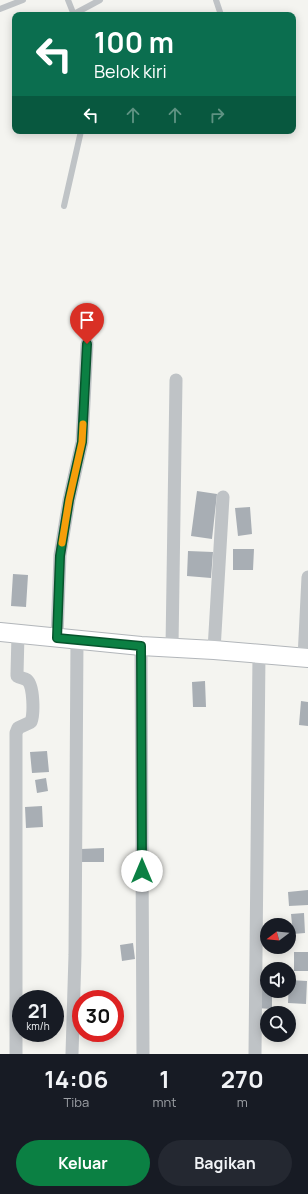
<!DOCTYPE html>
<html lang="id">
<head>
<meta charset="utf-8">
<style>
  body { margin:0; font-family:Manrope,sans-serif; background:#242831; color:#f1f3f6; height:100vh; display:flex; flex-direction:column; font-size:15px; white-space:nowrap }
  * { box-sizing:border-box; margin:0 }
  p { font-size:13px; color:#9ea1a6 }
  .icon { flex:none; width:22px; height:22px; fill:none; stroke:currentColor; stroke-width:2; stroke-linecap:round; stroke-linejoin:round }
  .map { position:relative; height:1054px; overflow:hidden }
  .panel { display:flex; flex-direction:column; background:#171b24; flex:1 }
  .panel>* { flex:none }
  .banner { position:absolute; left:12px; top:12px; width:284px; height:122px; border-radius:8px; box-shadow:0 2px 10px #0003; background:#0b6e4f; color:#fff; overflow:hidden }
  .needle { width:26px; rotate:254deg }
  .controls { position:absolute; left:260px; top:918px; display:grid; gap:8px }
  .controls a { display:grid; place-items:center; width:36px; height:36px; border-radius:50%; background:#171b24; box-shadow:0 2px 10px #0003; font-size:20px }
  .speed { position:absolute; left:12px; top:990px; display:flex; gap:8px; font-size:20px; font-weight:700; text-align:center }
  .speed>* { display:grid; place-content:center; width:52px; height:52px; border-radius:50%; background:#171b24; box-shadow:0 2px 10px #0003; line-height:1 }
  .speed small { font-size:10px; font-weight:400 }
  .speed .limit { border:6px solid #d22; background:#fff; color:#111 }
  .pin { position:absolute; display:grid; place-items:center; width:34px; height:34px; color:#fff; margin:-41px -17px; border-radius:50% 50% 50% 0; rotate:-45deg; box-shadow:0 0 4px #0007 }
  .pin .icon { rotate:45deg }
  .me { position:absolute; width:44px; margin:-22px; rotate:0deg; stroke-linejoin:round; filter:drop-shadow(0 0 3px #0008) }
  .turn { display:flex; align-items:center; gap:14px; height:84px; padding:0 16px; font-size:18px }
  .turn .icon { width:52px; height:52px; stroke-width:2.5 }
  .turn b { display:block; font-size:28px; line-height:34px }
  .lanes { display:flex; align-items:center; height:38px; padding:0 16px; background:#0003; justify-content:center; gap:20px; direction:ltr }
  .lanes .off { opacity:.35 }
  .eta { display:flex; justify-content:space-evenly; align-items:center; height:68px; text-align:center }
  .eta b { font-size:24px; font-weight:700; line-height:28px }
  .button { display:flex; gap:8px; margin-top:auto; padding:8px 16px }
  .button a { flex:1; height:46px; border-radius:24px; background:#0b8043; color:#fff; font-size:16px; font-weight:700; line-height:46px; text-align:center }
  .button a+a { background:#242831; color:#f1f3f6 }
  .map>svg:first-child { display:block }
</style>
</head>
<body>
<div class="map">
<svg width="308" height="1054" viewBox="0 0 308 1054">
  <rect width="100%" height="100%" fill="#f4f4f0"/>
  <path fill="#a8aeb4" d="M197,491l20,3 -5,45 -21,-3z
    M250,507l2,27 -14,2 -3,-28z
    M233,549h21l-1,21h-20z
    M188,551l25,1 -2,26 -24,-2z
    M13,574l15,1 -2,32 -15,-1z
    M205,681l1,26h-13l-1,-25z
    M301,701l7,1v24l-9,-1z
    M47,751l2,21 -17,1 -2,-21z
    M46,778l2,13 -11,2 -2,-13z
    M42,806l1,21 -17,1 -1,-21z
    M104,848v14h-22l-1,-13z
    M308,890v15l-19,1 -1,-14z
    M304,913l1,20 -12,1 -2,-20z
    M133,943l2,16 -13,2 -2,-16z
    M294,952h14v19h-14z
    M289,980l18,1 -1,23 -18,-1z
    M256,983h11v8h5v18l-16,-1z"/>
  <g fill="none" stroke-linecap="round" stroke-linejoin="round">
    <defs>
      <path id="secondary" d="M0,632l141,14 73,4 94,8"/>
    </defs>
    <use href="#secondary" stroke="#b2b6ba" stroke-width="20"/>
    <path stroke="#bfc3c6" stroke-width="6" d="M68,0l6,15
      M216,0l5,15
      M0,9l23,-9
      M74,14l26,-14
      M64,206l17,-75"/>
    <path stroke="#bfc3c6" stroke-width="13" d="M57,637l3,-82 9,-55 13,-58 5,-98
      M141,646l2,408
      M172,647l4,-267
      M214,650l9,-153
      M304,658l4,-81
      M16,1054v-321l2,-5 13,-6c3,-8 3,-36 -4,-42 -3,-2 -7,-2 -10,-4v-2l1,-40
      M72,1054l3,-99 2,-316
      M255,1054l4,-400"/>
    <use href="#secondary" stroke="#fff" stroke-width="18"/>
  </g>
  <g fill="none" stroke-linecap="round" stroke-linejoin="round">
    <defs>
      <path id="route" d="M87,344l-5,98 -13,58 -9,56 -3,82 84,8 1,225"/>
    </defs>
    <use href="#route" stroke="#07532c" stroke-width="10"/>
    <use href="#route" stroke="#0b8043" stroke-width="7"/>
    <path stroke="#f59e0b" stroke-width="7" d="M62,543l7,-43 13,-58 1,-18"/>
  </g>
</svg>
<div class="controls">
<a><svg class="needle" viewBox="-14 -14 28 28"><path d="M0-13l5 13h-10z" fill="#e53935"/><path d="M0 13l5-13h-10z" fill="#9ea1a6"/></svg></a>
<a><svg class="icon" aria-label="sound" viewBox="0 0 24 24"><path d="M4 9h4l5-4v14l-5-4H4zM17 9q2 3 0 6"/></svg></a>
<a><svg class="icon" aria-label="search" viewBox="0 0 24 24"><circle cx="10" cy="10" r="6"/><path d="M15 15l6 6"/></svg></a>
</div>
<div class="speed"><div>21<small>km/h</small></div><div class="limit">30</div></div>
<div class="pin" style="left:87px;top:344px;background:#d93025"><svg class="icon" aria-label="arrive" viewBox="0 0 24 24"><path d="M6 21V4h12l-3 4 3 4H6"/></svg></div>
<svg class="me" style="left:142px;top:871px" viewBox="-20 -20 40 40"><circle r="19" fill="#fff"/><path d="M0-13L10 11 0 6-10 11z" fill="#0b8043"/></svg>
<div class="banner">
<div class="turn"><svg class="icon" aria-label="left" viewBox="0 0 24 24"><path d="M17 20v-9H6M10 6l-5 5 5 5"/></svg><div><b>100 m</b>Belok kiri</div></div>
<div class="lanes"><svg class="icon" aria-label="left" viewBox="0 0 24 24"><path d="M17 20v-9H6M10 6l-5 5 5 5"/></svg><svg class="icon off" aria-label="ahead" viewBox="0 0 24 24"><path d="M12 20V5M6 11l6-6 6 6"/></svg><svg class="icon off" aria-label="ahead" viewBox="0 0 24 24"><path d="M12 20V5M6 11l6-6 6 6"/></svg><svg class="icon off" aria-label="right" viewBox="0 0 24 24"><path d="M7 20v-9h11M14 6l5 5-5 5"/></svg></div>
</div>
</div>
<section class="panel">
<div class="eta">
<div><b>14:06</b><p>Tiba</p></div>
<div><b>1</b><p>mnt</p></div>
<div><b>270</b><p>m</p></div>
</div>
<div class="button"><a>Keluar</a><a>Bagikan</a></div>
</section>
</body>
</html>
